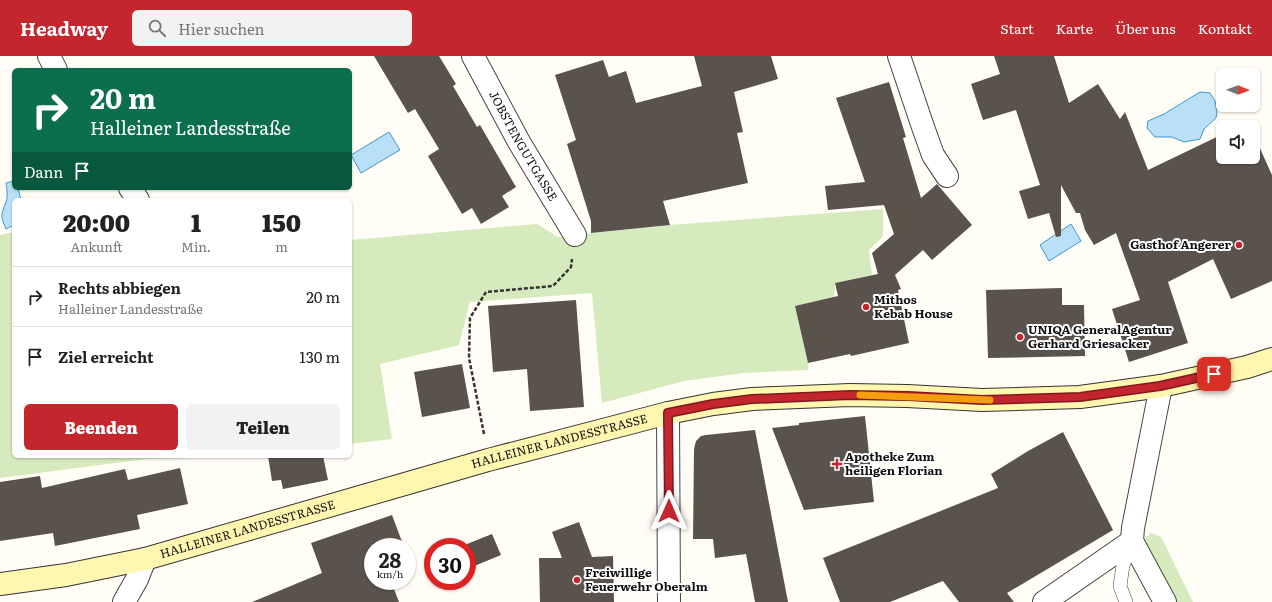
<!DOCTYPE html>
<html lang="de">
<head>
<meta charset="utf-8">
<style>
  body { margin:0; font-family:Literata,serif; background:#f2f2f2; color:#222; height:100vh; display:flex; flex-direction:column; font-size:15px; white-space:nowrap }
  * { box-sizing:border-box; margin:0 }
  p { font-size:13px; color:#767676 }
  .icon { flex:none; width:22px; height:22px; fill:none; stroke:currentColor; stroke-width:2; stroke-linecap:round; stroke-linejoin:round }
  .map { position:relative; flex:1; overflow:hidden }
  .drawer { position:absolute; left:12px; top:142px; width:340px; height:260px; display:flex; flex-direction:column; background:#fff; border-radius:6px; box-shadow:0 1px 3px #0004 }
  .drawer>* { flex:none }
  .top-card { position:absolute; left:12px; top:12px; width:340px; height:122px; border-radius:6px; box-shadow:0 1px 3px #0004; background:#0b6e4f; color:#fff; overflow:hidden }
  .needle { width:26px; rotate:91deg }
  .fabs { position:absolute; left:1216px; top:12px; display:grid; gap:8px }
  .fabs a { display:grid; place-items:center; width:44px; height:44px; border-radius:6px; background:#fff; box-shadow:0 1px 3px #0004; font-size:20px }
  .speed { position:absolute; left:364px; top:482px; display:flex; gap:8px; font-size:20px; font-weight:700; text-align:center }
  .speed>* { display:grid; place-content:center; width:52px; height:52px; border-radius:50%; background:#fff; box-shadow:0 1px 3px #0004; line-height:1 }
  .speed small { font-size:10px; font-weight:400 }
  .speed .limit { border:6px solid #d22; background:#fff; color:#111 }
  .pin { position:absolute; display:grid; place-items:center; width:34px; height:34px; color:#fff; margin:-17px; border-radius:8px; box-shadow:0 2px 6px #0006 }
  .me { position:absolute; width:44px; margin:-22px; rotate:0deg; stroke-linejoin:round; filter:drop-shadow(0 0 3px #0008) }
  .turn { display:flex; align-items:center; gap:14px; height:84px; padding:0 12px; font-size:18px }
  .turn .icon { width:52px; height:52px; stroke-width:2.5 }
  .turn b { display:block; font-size:28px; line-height:34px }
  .then { display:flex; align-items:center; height:38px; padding:0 12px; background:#0003; gap:8px; font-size:15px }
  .eta { display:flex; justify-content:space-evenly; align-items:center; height:68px; text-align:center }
  .eta b { font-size:24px; font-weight:800; line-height:28px }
  .action { display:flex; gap:8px; margin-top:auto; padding:8px 12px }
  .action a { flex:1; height:46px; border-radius:6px; background:#c4262e; color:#fff; font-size:16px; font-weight:800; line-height:46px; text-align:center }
  .action a+a { background:#f2f2f2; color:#222 }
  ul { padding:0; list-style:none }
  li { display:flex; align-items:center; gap:12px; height:60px; padding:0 12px; border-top:1px solid #e0e0e0 }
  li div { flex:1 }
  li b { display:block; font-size:15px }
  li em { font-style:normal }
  header { display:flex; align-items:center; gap:24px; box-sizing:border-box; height:56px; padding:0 20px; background:#c4262e; color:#fff }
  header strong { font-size:19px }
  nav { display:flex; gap:22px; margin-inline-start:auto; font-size:14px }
  .search { width:280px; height:36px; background:#f2f2f2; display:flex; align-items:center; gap:10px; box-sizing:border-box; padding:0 14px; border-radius:6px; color:#767676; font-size:15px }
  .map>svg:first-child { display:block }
</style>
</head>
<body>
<header>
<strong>Headway</strong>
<div class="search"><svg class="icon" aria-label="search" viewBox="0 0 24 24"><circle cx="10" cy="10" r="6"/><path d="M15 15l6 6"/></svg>Hier suchen</div>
<nav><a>Start</a><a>Karte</a><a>Über uns</a><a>Kontakt</a></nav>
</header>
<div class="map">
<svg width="1272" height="546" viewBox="0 0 1272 546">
  <rect width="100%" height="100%" fill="#fffdf5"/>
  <path fill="#d5ebbd" d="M883,153v27l-14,14 3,25 -37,8 -1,14 -39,9 13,57v7l-65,3 -59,8 -82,22 -10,-110 -122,9 -11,43 -79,19 12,75 -42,5v-204l187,-16 21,13 112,-12z
    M14,176v224h229l1,1 -98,2 -146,19v-243z
    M1151,477l10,4 32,65h-22l-24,-51 -2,-12z"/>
  <path fill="#b9e0f7" stroke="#3f96cf" d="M1200,36l10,1 5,8 2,11 -1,6 -12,11 -4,10 -16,3 -12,-5h-17l-8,-9 1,-7 16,-7z
    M389,76l11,18 -39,23 -10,-18z
    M14,125v7h4l3,12h-7v25l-8,4c-6,-15 -5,-13 0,-27 2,-6 1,-13 0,-19z
    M1071,168l10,17 -32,20 -9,-16z"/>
  <path fill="#5a524d" d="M374,0h65l17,28 -3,2 24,41 3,-2 36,62 -14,9 7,11 -28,17 -9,-16 -10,6 -34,-58 11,-7 -24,-40 -7,4z
    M694,0h77l7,23 -44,13 9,40 -6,1 11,50 -85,18 7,24 -79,8v-12l-24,-77 9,-4 -21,-65 48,-15 6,17 17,-6 10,32 66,-17z
    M994,0h60l15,47 29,-19 22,35 5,-7 23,58 75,-36v23h30v-24l19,42v106l-41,18 -18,-40 -45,23 20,61 -59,19 -17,-53 28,-9 -24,-67 -22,12 -9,-15 -5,-17h-4l-15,-28v51l-5,1 -7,-24 -21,6 -9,-28 21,-6 -24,-75 -33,10 -12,-36 29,-10z
    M889,26l17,55 -3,1 18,60 16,-14 35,41 -40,35 -9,-10 -28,25 6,14 -3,1 11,53 -58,13 -1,-2 -42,9 -13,-57 43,-10 -3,-13 43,-9 -6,-21 22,-19 -10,-29 -56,5 -3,-24 40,-4 -29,-84z
    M1248,66l2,5h-13z
    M1062,232v17h22l1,51 -97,2 -2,-68z
    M576,244l8,107 -54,4 -3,-42 -34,3 -5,-66z
    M462,308l8,44 -48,9 -8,-45z
    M865,360l9,86 -70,8 -32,-82 27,-3v-2z
    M755,374l33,172h-33l-9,-48 -31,4 -2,-19h-20l1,-90 2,-8 5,-5 5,-1z
    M1063,376l50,98 -106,63 7,9h-55l-16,-21 -53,21h-50l-17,-44 175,-70 -7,-14 37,-23z
    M268,400h55l5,24 -45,9 -2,-9 -9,1z
    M180,412l8,36 -51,11 3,14 -85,17 -2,-13 -53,8v-59l40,-6 2,12 83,-19 3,11z
    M392,459l12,32h-31v34h18l8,21h-147l70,-29 -11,-30z
    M579,466l13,35 21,-1 1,46h-74l-1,-44h23l-10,-26z
    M492,478l9,21 -34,14v-25z"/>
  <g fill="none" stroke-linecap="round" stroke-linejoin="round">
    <defs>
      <path id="service" d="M1126,546l-6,-16 3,-21 9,-22"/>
      <g id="minor">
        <path d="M49,0l7,14"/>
        <path id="s1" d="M473,0l46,86 56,93"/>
        <path d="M899,0l24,71 10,28 14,21"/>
        <path d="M130,132l8,12"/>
        <path d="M1161,330l-28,142 -1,13 33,61"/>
        <path d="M668,357l1,189"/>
        <path d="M124,546l13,-23 8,-20"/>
        <path d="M1044,546l88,-61"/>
      </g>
      <g id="secondary">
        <path id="s2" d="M0,528l66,-9 79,-16 343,-99 180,-47 45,-9 39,-5 98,-4 57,1 75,4 98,-3 81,-11 86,-19 25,-8"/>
      </g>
    </defs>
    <use href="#service" stroke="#444" stroke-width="14"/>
    <use href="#minor" stroke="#444" stroke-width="24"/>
    <use href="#secondary" stroke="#333" stroke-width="24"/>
    <path stroke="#333" stroke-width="2.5" stroke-dasharray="4 2" stroke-linecap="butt" d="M484,378l-15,-76 1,-40 16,-26 67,-6 18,-19 1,-8"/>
    <use href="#service" stroke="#fff" stroke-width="13"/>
    <use href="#minor" stroke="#fff" stroke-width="22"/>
    <use href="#secondary" stroke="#fff6b0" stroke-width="22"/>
  </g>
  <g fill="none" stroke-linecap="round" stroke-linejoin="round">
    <defs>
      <path id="route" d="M669,455l-1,-98 45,-9 39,-5 28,-1 70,-3 58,1 74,4 98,-3 80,-11 54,-12"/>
    </defs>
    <use href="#route" stroke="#7f191e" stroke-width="10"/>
    <use href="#route" stroke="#c4262e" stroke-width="7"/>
    <path stroke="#f59e0b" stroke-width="7" d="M860,339l130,5"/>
  </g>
  <g fill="#c4262e" stroke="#fff" stroke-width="1.5">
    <circle cx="1239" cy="189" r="4"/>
    <circle cx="866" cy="251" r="4"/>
    <circle cx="1020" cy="281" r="4"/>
    <path d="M835 402h4v4h4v4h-4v4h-4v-4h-4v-4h4z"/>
    <circle cx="577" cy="524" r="4"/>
  </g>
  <g text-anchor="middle" stroke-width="4" stroke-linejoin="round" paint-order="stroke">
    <g font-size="12" fill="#111" stroke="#fff">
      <text dy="4" stroke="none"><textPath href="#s1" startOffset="103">JOBSTENGUTGASSE</textPath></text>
      <text dy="4" stroke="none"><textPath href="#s2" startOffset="578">HALLEINER LANDESSTRASSE</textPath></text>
      <text dy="4" stroke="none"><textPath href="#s2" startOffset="254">HALLEINER LANDESSTRASSE</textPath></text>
    </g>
    <g font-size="12" font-weight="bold" fill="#111" stroke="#fff" text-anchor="start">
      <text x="1231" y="193" text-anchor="end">Gasthof Angerer</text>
      <text x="874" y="248">Mithos<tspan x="874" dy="14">Kebab House</tspan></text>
      <text x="1028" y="278">UNIQA GeneralAgentur<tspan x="1028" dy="14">Gerhard Griesacker</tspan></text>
      <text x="845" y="405">Apotheke Zum<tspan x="845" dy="14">heiligen Florian</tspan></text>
      <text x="585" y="521">Freiwillige<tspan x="585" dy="14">Feuerwehr Oberalm</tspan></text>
    </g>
  </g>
</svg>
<div class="fabs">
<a><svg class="needle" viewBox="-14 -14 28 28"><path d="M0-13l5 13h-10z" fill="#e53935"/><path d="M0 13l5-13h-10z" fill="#767676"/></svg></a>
<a><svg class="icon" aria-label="sound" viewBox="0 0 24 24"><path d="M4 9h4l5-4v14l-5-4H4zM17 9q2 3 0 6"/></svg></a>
</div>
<div class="speed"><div>28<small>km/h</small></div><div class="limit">30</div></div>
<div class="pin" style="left:1214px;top:318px;background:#d93025"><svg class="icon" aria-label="arrive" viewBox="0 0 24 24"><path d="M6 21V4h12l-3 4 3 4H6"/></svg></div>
<svg class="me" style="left:669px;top:455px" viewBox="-20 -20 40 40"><path d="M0-17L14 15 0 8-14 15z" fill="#c4262e" stroke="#fff" stroke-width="4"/></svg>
<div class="top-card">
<div class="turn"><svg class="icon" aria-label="right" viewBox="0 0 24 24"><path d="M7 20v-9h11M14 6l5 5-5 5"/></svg><div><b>20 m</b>Halleiner Landesstraße</div></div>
<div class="then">Dann<svg class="icon" aria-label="arrive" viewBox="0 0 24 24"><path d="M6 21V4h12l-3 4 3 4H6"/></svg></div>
</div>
<section class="drawer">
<div class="eta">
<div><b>20:00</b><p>Ankunft</p></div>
<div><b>1</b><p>Min.</p></div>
<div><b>150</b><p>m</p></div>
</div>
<ul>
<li><svg class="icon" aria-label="right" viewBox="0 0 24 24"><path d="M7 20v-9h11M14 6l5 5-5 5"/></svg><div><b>Rechts abbiegen</b><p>Halleiner Landesstraße</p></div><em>20 m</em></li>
<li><svg class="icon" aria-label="arrive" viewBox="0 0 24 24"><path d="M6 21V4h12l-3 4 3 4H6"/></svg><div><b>Ziel erreicht</b></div><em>130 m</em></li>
</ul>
<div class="action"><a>Beenden</a><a>Teilen</a></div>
</section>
</div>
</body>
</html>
